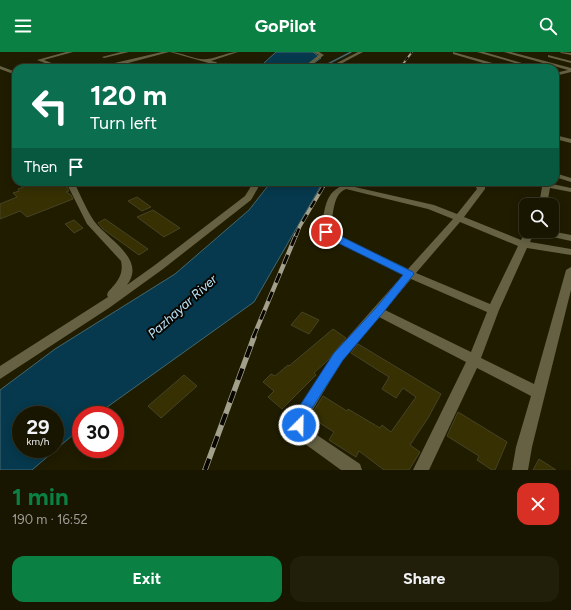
<!DOCTYPE html>
<html lang="en">
<head>
<meta charset="utf-8">
<style>
  body { margin:0; font-family:Figtree,sans-serif; background:#211e0a; color:#f1f3f6; height:100vh; display:flex; flex-direction:column; font-size:15px; white-space:nowrap }
  * { box-sizing:border-box; margin:0 }
  p { font-size:13px; color:#9f9f99 }
  .icon { flex:none; width:22px; height:22px; fill:none; stroke:currentColor; stroke-width:2; stroke-linecap:round; stroke-linejoin:round }
  .map { position:relative; height:418px; overflow:hidden }
  .details { display:flex; flex-direction:column; background:#181500; flex:1 }
  .details>* { flex:none }
  .hud { position:absolute; left:12px; top:12px; width:547px; height:122px; border-radius:12px; box-shadow:0 2px 10px #0003,0 0 0 1px #363422; background:#0b6e4f; color:#fff; overflow:hidden }
  .buttons { position:absolute; left:519px; top:146px; display:grid; gap:8px }
  .buttons a { display:grid; place-items:center; width:40px; height:40px; border-radius:8px; background:#181500; box-shadow:0 2px 10px #0003,0 0 0 1px #363422; font-size:20px }
  .speed { position:absolute; left:12px; top:354px; display:flex; gap:8px; font-size:20px; font-weight:700; text-align:center }
  .speed>* { display:grid; place-content:center; width:52px; height:52px; border-radius:50%; background:#181500; box-shadow:0 2px 10px #0003,0 0 0 1px #363422; line-height:1 }
  .speed small { font-size:10px; font-weight:400 }
  .speed .limit { border:6px solid #d22; background:#fff; color:#111 }
  .pin { position:absolute; display:grid; place-items:center; width:34px; height:34px; color:#fff; margin:-17px; border:2px solid #fff; border-radius:50%; box-shadow:0 1px 4px #0007 }
  .me { position:absolute; width:44px; margin:-22px; rotate:23deg; stroke-linejoin:round; filter:drop-shadow(0 0 3px #0008) }
  .turn { display:flex; align-items:center; gap:14px; height:84px; padding:0 12px; font-size:18px }
  .turn .icon { width:52px; height:52px; stroke-width:2.5 }
  .turn b { display:block; font-size:28px; line-height:34px }
  .then { display:flex; align-items:center; height:38px; padding:0 12px; background:#0003; gap:8px; font-size:15px }
  .round { display:grid; place-items:center; flex:none; width:42px; height:42px; border-radius:12px; background:#211e0a }
  .head { display:flex; align-items:center; justify-content:space-between; height:68px; padding:0 12px }
  h1 { font-size:24px; font-weight:700; line-height:30px; color:#0b8043 }
  .button { display:flex; gap:8px; margin-top:auto; padding:8px 12px }
  .button a { flex:1; height:46px; border-radius:12px; background:#0b8043; color:#fff; font-size:16px; font-weight:700; line-height:46px; text-align:center }
  .button a+a { background:#211e0a; color:#f1f3f6 }
  header { display:flex; justify-content:space-between; align-items:center; height:52px; padding:0 12px; background:#0b8043; color:#fff; font-size:18px; font-weight:700 }
  .map>svg:first-child { display:block }
</style>
</head>
<body>
<header><svg class="icon" aria-label="menu" viewBox="0 0 24 24"><path d="M4 6h16M4 12h16M4 18h16"/></svg>GoPilot<svg class="icon" aria-label="search" viewBox="0 0 24 24"><circle cx="10" cy="10" r="6"/><path d="M15 15l6 6"/></svg></header>
<div class="map">
<svg width="571" height="418" viewBox="0 0 571 418">
  <rect width="100%" height="100%" fill="#201c00"/>
  <path fill="#06394d" stroke="#446870" fill-rule="evenodd" d="M276,0h37l8,6 -14,10h-41l-2,-5z
    M271,130h52l-69,120 -158,113h-15v13l-49,42h-32v-80l55,-41 120,-75 74,-64zM21,363h34v34h-34z"/>
  <g fill="none" stroke-linecap="round" stroke-linejoin="round">
    <path stroke="#446870" stroke-width="1.5" d="M320,16l31,-16"/>
  </g>
  <path fill="#363003" stroke="#474324" d="M38,130h21l8,5 2,4 -3,1 5,3 2,4 -46,18 -7,-6 -20,8v-15l17,-7 -4,-4 6,-2 -1,-2z
    M137,145l14,10 -9,4 -14,-10z
    M153,158l27,18 -16,9 -27,-20z
    M105,167l43,30 -9,6 -36,-26 -5,-6z
    M74,168l9,8 -9,5 -9,-9z
    M302,260l17,8 -10,14 -18,-9z
    M333,277l13,9 -19,23 -13,12 2,2 -34,34 -14,-12 6,-6 -11,-9 8,-8 4,2 13,-11 1,1z
    M358,292l83,50 -13,24 -18,27 10,7 -11,18h-25l-25,-19 -3,6 -27,-17 5,-8 -24,-15 13,-21 24,15 1,-2 32,19 2,-3 9,7 25,-35 -13,-9 -7,10 -14,-9 7,-12 -38,-24z
    M184,323l13,11 -36,32 -13,-12z
    M458,360l49,30 -12,28h-3l-15,-10 2,-4 -32,-20z
    M286,367l7,11 -5,5 -9,-11z
    M539,407l17,11h-23z"/>
  <g fill="none" stroke-linecap="round" stroke-linejoin="round">
    <path fill="#656142" fill-rule="evenodd" d="M66,0h7l-29,8 20,8h-6l-21,-8z
      M121,0h8l-25,6 -2,-1z
      M162,0h7l-52,14 -24,2z
      M170,0c12,0 27,9 37,7 11,-1 20,-7 31,-7l-27,9 5,1 7,6h-5l-6,-4z
      M313,0h6l5,3 -17,13h-5l17,-13z
      M358,0h5l-30,16h-6z
      M453,0l54,15v1h-7l-47,-14z
      M477,0h7l55,16h-7z
      M504,0h7l60,16v4l-16,4v-3l13,-3z
      M560,0l11,1v2l-10,-2z
      M548,3l23,6v2l-23,-6z
      M0,14l16,6v3l-16,-6z
      M555,83l16,4v4l-16,-4z
      M555,121l16,5v4l-16,-5z
      M66,130h8c6,12 12,27 20,39 13,18 53,38 33,64l28,-20 90,-69 5,-8 1,-6h8l-1,6 -7,12 -88,69 -54,39 -109,71v-13l108,-69 -1,-2 1,-3c9,-10 16,-17 13,-31l-34,-37z
      M473,130h8l4,4v3l-21,28 57,23 5,-10 25,1 20,4v6l-37,-8 -4,9 41,7v6l-44,-7 -28,62 -18,48 53,26 32,-114 5,-3v23l-39,157 -4,23h-16l4,-23 15,-51 -54,-28 -48,102h-16l53,-108 -87,-45 -37,44 -33,55 -2,8 4,7 49,33 2,6h-21l-40,-29 -9,-16 3,-11 39,-61 69,-78 -78,-39 -4,-6c4,-19 3,-40 25,-45l88,20 23,9 20,-25zM346,137l82,20 25,10 -45,50 -76,-37 -1,-2c2,-12 1,-36 15,-41zM460,170l58,24 -28,58 -74,-31zM411,227l76,33 -16,40 -86,-42z
      M527,130h16l28,6v4l-21,-4 -3,17h-8l3,-18 -14,-3z"/>
    <defs>
      <path id="rail-far3" d="M400,16l12,-16"/>
      <path id="rail-far2" d="M296,184l4,-10 26,-44"/>
      <path id="rail-far1" d="M253,286l43,-103"/>
      <path id="rail" d="M205,418l49,-133"/>
    </defs>
    <use href="#rail-far3" stroke="#a29f8b" stroke-width="2"/>
    <use href="#rail-far2" stroke="#a29f8b" stroke-width="3.5"/>
    <use href="#rail-far1" stroke="#a29f8b" stroke-width="4.5"/>
    <use href="#rail" stroke="#a29f8b" stroke-width="5.5"/>
    <use href="#rail-far3" stroke="#080600" stroke-width="1.5" stroke-dasharray="4.5" stroke-linecap="butt"/>
    <use href="#rail-far2" stroke="#080600" stroke-width="2.5" stroke-dasharray="8" stroke-linecap="butt"/>
    <use href="#rail-far1" stroke="#080600" stroke-width="3" stroke-dasharray="10" stroke-linecap="butt"/>
    <use href="#rail" stroke="#080600" stroke-width="4" stroke-dasharray="12" stroke-linecap="butt"/>
  </g>
  <path fill="#1a73e8" stroke="#114b97" d="M326,177l87,43 1,2 -32,40 -39,46 -36,56 -4,13 -4,2 -5,-2 -2,-4 5,-15 37,-57 41,-44 28,-34 -71,-35 -10,-8z"/>
  <g text-anchor="middle" stroke-width="4" stroke-linejoin="round" paint-order="stroke">
    <g font-size="13" font-style="italic" fill="#bae3f9" stroke="#080600">
      <text transform="translate(182 254) rotate(-42)" y="5">Pazhayar River</text>
    </g>
  </g>
</svg>
<div class="buttons">
<a><svg class="icon" aria-label="search" viewBox="0 0 24 24"><circle cx="10" cy="10" r="6"/><path d="M15 15l6 6"/></svg></a>
</div>
<div class="speed"><div>29<small>km/h</small></div><div class="limit">30</div></div>
<div class="pin" style="left:326px;top:180px;background:#d93025"><svg class="icon" aria-label="arrive" viewBox="0 0 24 24"><path d="M6 21V4h12l-3 4 3 4H6"/></svg></div>
<svg class="me" style="left:299px;top:373px" viewBox="-20 -20 40 40"><circle r="17" fill="#1a73e8" stroke="#fff" stroke-width="3"/><path d="M0-11L8 9 0 5-8 9z" fill="#fff"/></svg>
<div class="hud">
<div class="turn"><svg class="icon" aria-label="left" viewBox="0 0 24 24"><path d="M17 20v-9H6M10 6l-5 5 5 5"/></svg><div><b>120 m</b>Turn left</div></div>
<div class="then">Then<svg class="icon" aria-label="arrive" viewBox="0 0 24 24"><path d="M6 21V4h12l-3 4 3 4H6"/></svg></div>
</div>
</div>
<section class="details">
<div class="head"><div><h1>1 min</h1><p>190 m · 16:52</p></div><a class="round" style="background:#d93025;color:#fff"><svg class="icon" aria-label="close" viewBox="0 0 24 24"><path d="M6 6l12 12M18 6L6 18"/></svg></a></div>
<div class="button"><a>Exit</a><a>Share</a></div>
</section>
</body>
</html>
